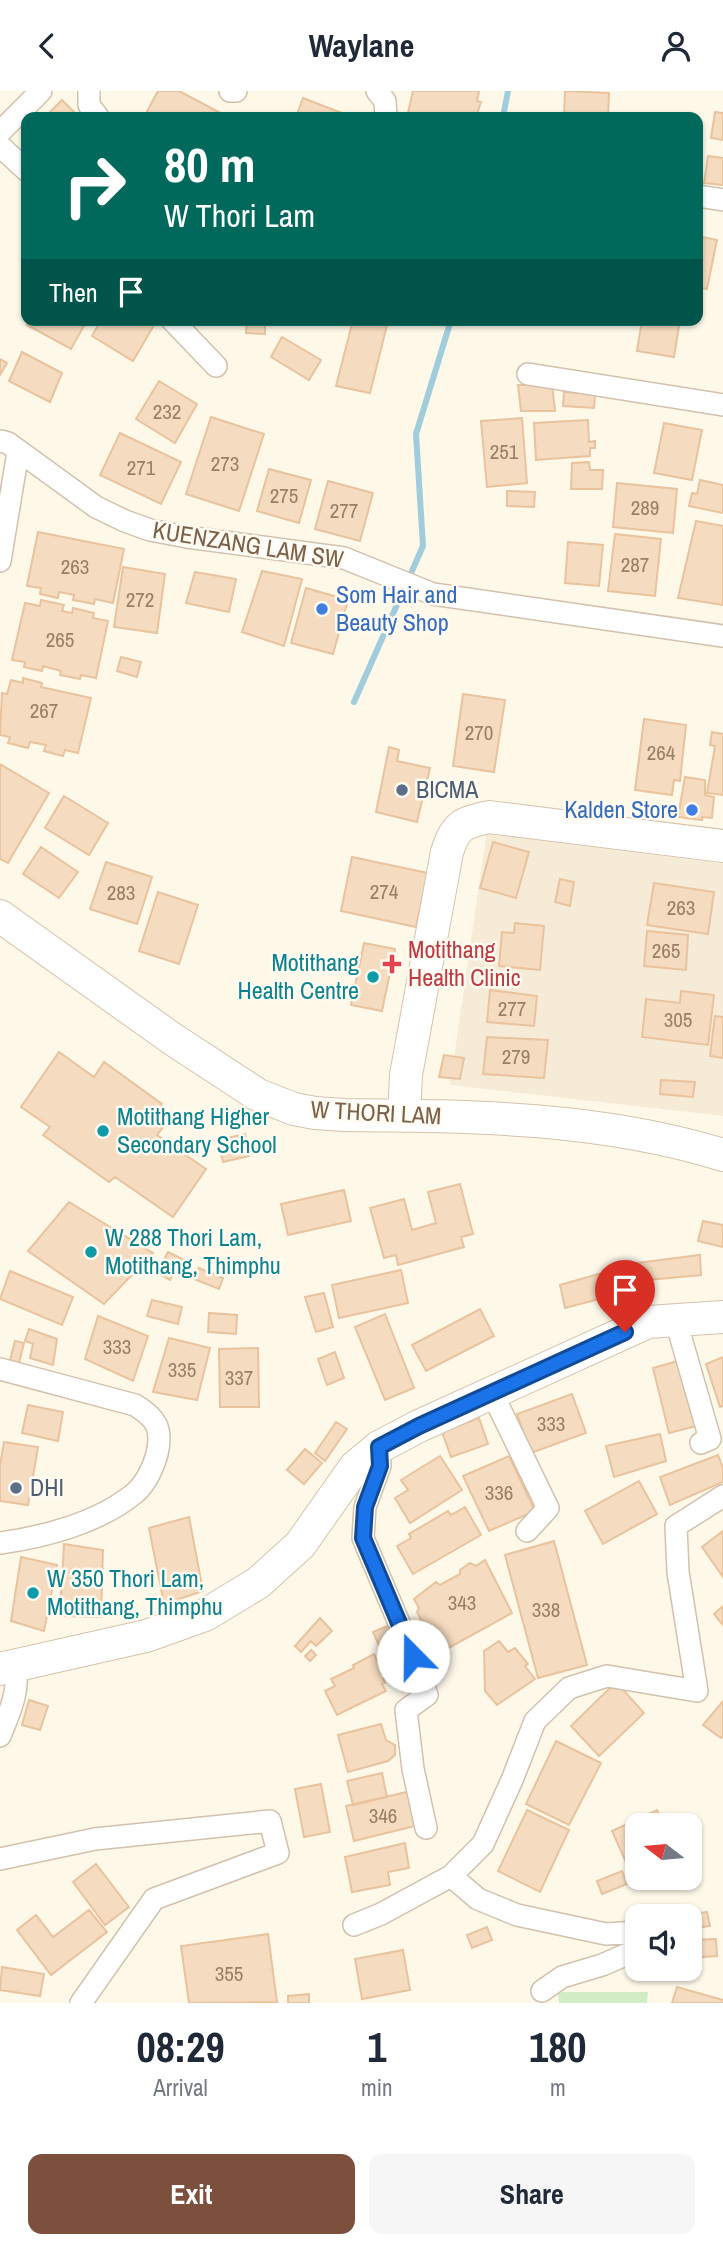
<!DOCTYPE html>
<html lang="en">
<head>
<meta charset="utf-8">
<style>
  body { margin:0; font-family:"Archivo Narrow",sans-serif; background:#f6f6f7; color:#1f2937; height:100vh; display:flex; flex-direction:column; font-size:26px; white-space:nowrap }
  * { box-sizing:border-box; margin:0 }
  p { font-size:23px; color:#747a83 }
  .icon { flex:none; width:38px; height:38px; fill:none; stroke:currentColor; stroke-width:2; stroke-linecap:round; stroke-linejoin:round }
  .map { position:relative; height:1912px; overflow:hidden }
  .drawer { display:flex; flex-direction:column; background:#fff; flex:1 }
  .drawer>* { flex:none }
  .guide { position:absolute; left:21px; top:21px; width:682px; height:214px; border-radius:14px; box-shadow:0 2px 5px #0004; background:#00695c; color:#fff; overflow:hidden }
  .needle { width:46px; rotate:286deg }
  .buttons { position:absolute; left:625px; top:1722px; display:grid; gap:14px }
  .buttons a { display:grid; place-items:center; width:77px; height:77px; border-radius:14px; background:#fff; box-shadow:0 2px 5px #0004; font-size:35px }
  .pin { position:absolute; display:grid; place-items:center; width:60px; height:60px; color:#fff; margin:-72px -30px; border-radius:50% 50% 50% 0; rotate:-45deg; box-shadow:0 0 7px #0007 }
  .pin .icon { rotate:45deg }
  .me { position:absolute; width:77px; margin:-38px; rotate:338deg; stroke-linejoin:round; filter:drop-shadow(0 0 5px #0008) }
  .turn { display:flex; align-items:center; gap:24px; height:147px; padding:0 28px; font-size:32px }
  .turn .icon { width:91px; height:91px; stroke-width:2.5 }
  .turn b { display:block; font-size:49px; line-height:60px }
  .then { display:flex; align-items:center; height:66px; padding:0 28px; background:#0003; gap:14px; font-size:26px }
  .eta { display:flex; justify-content:space-evenly; align-items:center; height:119px; text-align:center }
  .eta b { font-size:42px; font-weight:700; line-height:49px }
  .action { display:flex; gap:14px; margin-top:auto; padding:14px 28px }
  .action a { flex:1; height:80px; border-radius:14px; background:#7d503e; color:#fff; font-size:28px; font-weight:700; line-height:80px; text-align:center }
  .action a+a { background:#f6f6f7; color:#1f2937 }
  header { display:flex; justify-content:space-between; align-items:center; height:91px; padding:0 28px; background:#fff; font-size:32px; font-weight:700 }
  .map>svg:first-child { display:block }
</style>
</head>
<body>
<header><svg class="icon" aria-label="back" viewBox="0 0 24 24"><path d="M15 5l-7 7 7 7"/></svg>Waylane<svg class="icon" aria-label="person" viewBox="0 0 24 24"><circle cx="12" cy="8" r="4"/><path d="M4 21q1-7 8-7t8 7"/></svg></header>
<div class="map">
<svg width="723" height="1912" viewBox="0 0 723 1912">
  <rect width="100%" height="100%" fill="#fef8e9"/>
  <path fill="#f6ebd7" d="M489,726l234,29v270l-273,-31z"/>
  <path fill="#d1edc6" d="M558,1901h90l-1,11h-88z"/>
  <g fill="none" stroke-linecap="round" stroke-linejoin="round">
    <path stroke="#a1ccdc" stroke-width="6" d="M503,26l5,-26
      M354,611l69,-156 -7,-112 35,-114"/>
  </g>
  <path fill="#f5dbbf" stroke="#e9c39e" stroke-width="2" d="M158,0h21l49,26h-84z
    M413,0h66l-2,10 4,1 -5,15h-69z
    M565,0l44,2 -1,24h-44z
    M303,7l49,19h-56z
    M62,9l17,17h-34z
    M715,21l8,1v27l-12,-2z
    M708,65l15,2v27l-19,-2z
    M698,145l19,4 -10,49 -9,-2z
    M29,229h54l3,2 -15,27 -44,-24z
    M101,229h56l-24,41 -41,-25z
    M247,229h18v14l-19,-1z
    M353,229l35,1 -18,72 -34,-7z
    M642,229h38l-6,37 -37,-6z
    M282,246l39,23 -12,20 -38,-23z
    M22,261l40,21 -12,29 -41,-21z
    M0,268l7,4 -7,12z
    M159,290l38,23 -22,39 -39,-24z
    M518,294h34l3,26h-34z
    M564,301l31,2 -1,14 -31,-2z
    M211,326l53,17 -25,77 -53,-17z
    M522,327l5,65 -40,4 -6,-66z
    M588,329l1,22 6,-1v7h-5v8l-54,4 -2,-37z
    M664,332l38,7 -10,50 -38,-7z
    M120,342l61,29 -20,42 -61,-29z
    M589,371l1,8h13l-1,19h-31l1,-26z
    M269,378l42,11 -12,43 -42,-12z
    M700,389l23,5v28l-34,-7 3,-13 5,1z
    M328,390l45,12 -13,48 -45,-12z
    M617,392l60,6 -4,44 -60,-6z
    M507,400l28,1 -1,15 -27,-1z
    M696,430l27,5v79l-45,-7z
    M38,441l86,17 -11,54 -18,-4 -1,5 -21,-4 1,-5 -15,-3 -1,6 -18,-4 1,-6 -14,-2z
    M615,443l46,5 -6,57 -47,-5z
    M568,451l35,3 -4,41 -34,-3z
    M123,476l42,7 -8,59 -43,-6z
    M262,480l40,8 -18,67 -42,-14z
    M195,481l41,7 -7,33 -43,-9z
    M306,497l42,12 -15,54 -42,-11z
    M41,509l23,5 -2,6 10,2 1,-5 21,5 -1,5 15,3 -12,57 -15,-3 -1,4 -20,-4 1,-4 -18,-5 -1,5 -18,-4 1,-5 -13,-2 13,-57 15,3z
    M121,566l20,5 -4,15 -20,-6z
    M23,587l19,5 -1,4 50,11 -13,55 -13,-3 -2,6 -19,-5 2,-6 -16,-3 -2,6 -20,-5 2,-6 -10,-2 2,-42 5,1 4,-14 12,3z
    M463,603l42,6 -11,72 -41,-6z
    M644,628l42,6 -6,56 -6,-1 -2,15 -37,-5z
    M712,641l11,2v61l-16,-2 8,-47 -5,-1z
    M389,656l10,3 -2,11 33,7 -13,54 -41,-10z
    M0,673l49,29 -41,70 -8,-4z
    M685,686l20,3v15l9,2 -2,21 -10,-1v3l-24,-3z
    M64,705l44,27 -19,32 -44,-27z
    M493,751l36,10 -13,46 -36,-10z
    M41,756l37,25 -19,26 -36,-24z
    M352,766l76,16 -12,54 -75,-16z
    M106,771l46,15 -15,47 -47,-15z
    M560,788l14,3 -4,24 -15,-4z
    M654,792l60,9 -6,42 -61,-9z
    M158,801l40,13 -19,59 -40,-13z
    M515,832l29,3 -4,44 -41,-4 3,-34 12,1z
    M647,840l41,4 -2,35 -42,-4z
    M364,852l31,6 -13,62 -31,-6z
    M490,899l47,6 -3,30 -47,-4z
    M681,900l33,4 -6,50 -66,-8 4,-38 34,4z
    M715,925l8,1v41l-13,-2z
    M487,946l61,3 -4,38 -61,-4z
    M59,961l35,25 10,-15 58,42 -10,13 12,9 -7,9 49,34 -33,48 -58,-40 -6,5 -66,-47 7,-8 -29,-20z
    M444,964l20,3 -4,21 -21,-2z
    M661,989l34,2 -2,15 -33,-3z
    M245,1043l4,22 -26,6 -5,-22z
    M460,1093l13,50 -12,3 3,10 -66,18 -2,-10 -12,3 -14,-50 34,-9 8,31 24,-7 -8,-31z
    M344,1099l7,31 -63,14 -7,-31z
    M69,1111l84,51 -49,51 -76,-53z
    M703,1130l20,4v22l-25,-6z
    M168,1161l14,7 -12,21 -13,-7z
    M700,1164l1,20 -63,6 -2,-18z
    M199,1177l24,10 -4,11 -25,-10z
    M620,1177l2,25 -57,15 -5,-23z
    M401,1179l7,33 -69,15 -7,-33z
    M10,1180l63,26 -11,28 -62,-26z
    M324,1202l9,34 -17,5 -11,-35z
    M152,1209l30,7 -4,17 -31,-8z
    M480,1218l14,27 -68,35 -14,-26z
    M209,1222l28,2 -1,19 -28,-2z
    M385,1223l29,74 -29,12 -30,-73z
    M98,1225l50,20 -15,45 -48,-22z
    M29,1238l28,10 -4,26 -23,-7 3,-14 -8,-3z
    M169,1247l41,10 -13,52 -44,-8z
    M15,1250l9,2 -5,20 -9,-3z
    M258,1257l1,59h-39l-1,-58z
    M335,1261l9,26 -17,7 -9,-26z
    M723,1266v49l-3,1 -14,-43z
    M685,1268l15,66 -31,8 -16,-65z
    M572,1303l14,39 -55,20 -14,-39z
    M28,1314l35,7 -5,29 -36,-8z
    M479,1327l9,26 -37,13 -9,-25z
    M336,1331l11,7 -22,32 -10,-8z
    M660,1343l6,27 -52,16 -8,-31z
    M4,1351l34,5 -10,58 -28,-4v-36z
    M305,1358l17,14 -18,21 -17,-14z
    M718,1364l5,13v14l-53,23 -10,-28z
    M440,1365l22,34 -52,33 -15,-25 13,-8 -7,-10z
    M509,1365l26,55 -46,20 -26,-55z
    M639,1390l18,33 -54,30 -18,-33z
    M465,1416l16,28 -68,39 -16,-28 14,-8 -2,-4 39,-23 3,4z
    M189,1426l14,74 -39,13 -15,-76z
    M723,1440v46l-21,-30z
    M554,1450l33,124 -49,13 -33,-123z
    M64,1453l39,6 -2,67 -41,-1z
    M21,1466l36,8 -13,66 -33,-10z
    M485,1469l27,53 -69,38 -5,-10 -6,-1 -4,-9 2,-4 -8,-5 -5,-10 2,-4 -5,-9 22,-17 4,3 20,-11v-4l10,-7 6,3z
    M723,1515v19l-9,-11z
    M320,1527l12,13 -16,15 -5,-5 -10,11 -6,-6z
    M390,1534l12,29 -16,7 -13,-29z
    M499,1550l9,11 7,-4 13,16 -3,2 10,13 -38,26 -12,-14 -1,-40z
    M311,1559l5,5 -6,6 -5,-5z
    M374,1563l11,24 -2,1 2,4 -3,1 4,7 -49,24 -12,-24 10,-5 -4,-7 23,-11 -1,-3z
    M616,1591l28,31 -45,43 -28,-30z
    M29,1609l19,6 -8,24 -18,-5z
    M723,1610v35l-2,2 -18,-13z
    M381,1633l5,16 9,5v10l-7,6 -40,11 -10,-37z
    M556,1650l45,22 -32,62 -43,-21z
    M382,1682l5,24 -34,8 -6,-24z
    M321,1693l9,48 -26,5 -9,-48z
    M411,1700l8,34 -65,16 -8,-35z
    M527,1719l42,20 -29,62 -42,-21z
    M657,1719l7,15h-27v40l-8,4 -17,-38z
    M405,1752l4,25 -21,4 2,13 -38,7 -7,-35z
    M96,1773l33,43 -24,18 -32,-43z
    M622,1780l5,13 -25,10 -5,-13z
    M89,1819l18,22 -56,43 -34,-45 19,-15 17,22z
    M707,1821l3,14 -20,3v-13h-9z
    M487,1836l5,13 -20,8 -5,-13z
    M268,1843l9,68 -88,1 -8,-57z
    M716,1848l1,17 -27,2v-18z
    M403,1859l7,40 -48,9 -7,-40z
    M2,1876l42,7 -4,22 -40,-6z
    M677,1896l46,13v3h-51z
    M309,1903v9h-21v-7z"/>
  <g fill="none" stroke-linecap="round" stroke-linejoin="round">
    <defs>
      <path id="minor" d="M89,0v14l9,12
        M230,0h6
        M377,0l8,10 1,16
        M0,41l41,-41
        M0,55l26,24
        M698,105l25,4
        M172,229l44,46
        M528,283l195,31
        M0,350l8,2 88,64 29,14 25,9 37,7 157,21 89,36 290,42
        M0,470l18,-109
        M676,1230l34,118 -9,4
        M0,1278l135,36c21,13 28,23 22,49 -3,12 -11,29 -21,38 -35,30 -91,45 -136,51
        M492,1302l56,115 -21,23
        M379,1356l1,19 -15,41 -2,31 42,99 22,58 -21,15 7,59 13,59
        M0,1645c9,-23 20,-44 15,-70
        M0,1768l95,-20 175,-18 8,32 -124,46 -73,104
        M451,1785l27,23 39,16 89,19 31,-2
        M354,1834l27,-11 70,-38 32,-32 29,-64 23,-59 34,-33 38,-12 90,15 -19,-119 -2,-46 47,-30
        M542,1900l20,-14 40,-12 35,-15"/>
      <path id="secondary" d="M0,825l171,122 87,57 36,14 21,4 30,2c127,1 255,2 378,40
        M404,1025l2,-41 41,-223c9,-27 15,-29 42,-35l234,29
        M0,1578l146,-33 59,-21 53,-32 42,-38 55,-78 24,-20 40,-21 229,-104 75,-5"/>
    </defs>
    <use href="#minor" stroke="#d2c1ad" stroke-width="24"/>
    <use href="#secondary" stroke="#d5c2ab" stroke-width="34"/>
    <use href="#minor" stroke="#fff" stroke-width="21"/>
    <use href="#secondary" stroke="#fff" stroke-width="32"/>
  </g>
  <g fill="none" stroke-linecap="round" stroke-linejoin="round">
    <defs>
      <path id="route" d="M413,1565l-50,-118 2,-31 15,-41 -1,-19 40,-21 206,-94"/>
    </defs>
    <use href="#route" stroke="#114b97" stroke-width="18"/>
    <use href="#route" stroke="#1a73e8" stroke-width="12"/>
  </g>
  <g fill="#3f7fe0" stroke="#fffbf1" stroke-width="2.5">
    <circle cx="322" cy="518" r="7"/>
    <circle cx="692" cy="719" r="7"/>
  </g>
  <g fill="#5c6f8a" stroke="#fffbf1" stroke-width="2.5">
    <circle cx="402" cy="699" r="7"/>
    <circle cx="16" cy="1397" r="7"/>
  </g>
  <path fill="#e0444e" stroke="#fffbf1" stroke-width="2.5" d="M388.5 862.5h7v7h7v7h-7v7h-7v-7h-7v-7h7z"/>
  <g fill="#0f9aa8" stroke="#fffbf1" stroke-width="2.5">
    <circle cx="373" cy="886" r="7"/>
    <circle cx="103" cy="1040" r="7"/>
    <circle cx="91" cy="1161" r="7"/>
    <circle cx="33" cy="1502" r="7"/>
  </g>
  <g text-anchor="middle" stroke-width="5" stroke-linejoin="round" paint-order="stroke">
    <g font-size="21" fill="#9a8067">
      <text x="167" y="328">232</text>
      <text x="504" y="368">251</text>
      <text x="225" y="380">273</text>
      <text x="141" y="384">271</text>
      <text x="284" y="412">275</text>
      <text x="645" y="424">289</text>
      <text x="344" y="427">277</text>
      <text x="635" y="481">287</text>
      <text x="75" y="483">263</text>
      <text x="140" y="516">272</text>
      <text x="60" y="556">265</text>
      <text x="44" y="627">267</text>
      <text x="479" y="649">270</text>
      <text x="661" y="669">264</text>
      <text x="384" y="808">274</text>
      <text x="121" y="809">283</text>
      <text x="681" y="824">263</text>
      <text x="666" y="867">265</text>
      <text x="512" y="925">277</text>
      <text x="678" y="936">305</text>
      <text x="516" y="973">279</text>
      <text x="117" y="1263">333</text>
      <text x="182" y="1286">335</text>
      <text x="239" y="1294">337</text>
      <text x="551" y="1340">333</text>
      <text x="499" y="1409">336</text>
      <text x="462" y="1519">343</text>
      <text x="546" y="1526">338</text>
      <text x="383" y="1732">346</text>
      <text x="229" y="1890">355</text>
    </g>
    <g font-size="24" fill="#7b614a" stroke="#fffbf1">
      <text transform="translate(248 454) rotate(9)" y="8">KUENZANG LAM SW</text>
      <text transform="translate(376 1022) rotate(3)" y="8">W THORI LAM</text>
    </g>
    <g font-size="24" fill="#366cbe" stroke="#fffbf1" text-anchor="start">
      <text x="336" y="512">Som Hair and<tspan x="336" dy="28">Beauty Shop</tspan></text>
      <text x="678" y="727" text-anchor="end">Kalden Store</text>
    </g>
    <g font-size="24" fill="#4e5e75" stroke="#fffbf1" text-anchor="start">
      <text x="416" y="707">BICMA</text>
      <text x="30" y="1405">DHI</text>
    </g>
    <g font-size="24" fill="#be3a42" stroke="#fffbf1" text-anchor="start">
      <text x="408" y="867">Motithang<tspan x="408" dy="28">Health Clinic</tspan></text>
    </g>
    <g font-size="24" fill="#0d838f" stroke="#fffbf1" text-anchor="start">
      <text x="359" y="880" text-anchor="end">Motithang<tspan x="359" dy="28">Health Centre</tspan></text>
      <text x="117" y="1034">Motithang Higher<tspan x="117" dy="28">Secondary School</tspan></text>
      <text x="105" y="1155">W 288 Thori Lam,<tspan x="105" dy="28">Motithang, Thimphu</tspan></text>
      <text x="47" y="1496">W 350 Thori Lam,<tspan x="47" dy="28">Motithang, Thimphu</tspan></text>
    </g>
  </g>
</svg>
<div class="buttons">
<a><svg class="needle" viewBox="-14 -14 28 28"><path d="M0-13l5 13h-10z" fill="#e53935"/><path d="M0 13l5-13h-10z" fill="#747a83"/></svg></a>
<a><svg class="icon" aria-label="sound" viewBox="0 0 24 24"><path d="M4 9h4l5-4v14l-5-4H4zM17 9q2 3 0 6"/></svg></a>
</div>
<div class="pin" style="left:625px;top:1241px;background:#d93025"><svg class="icon" aria-label="arrive" viewBox="0 0 24 24"><path d="M6 21V4h12l-3 4 3 4H6"/></svg></div>
<svg class="me" style="left:413px;top:1565px" viewBox="-20 -20 40 40"><circle r="19" fill="#fff"/><path d="M0-13L10 11 0 6-10 11z" fill="#1a73e8"/></svg>
<div class="guide">
<div class="turn"><svg class="icon" aria-label="right" viewBox="0 0 24 24"><path d="M7 20v-9h11M14 6l5 5-5 5"/></svg><div><b>80 m</b>W Thori Lam</div></div>
<div class="then">Then<svg class="icon" aria-label="arrive" viewBox="0 0 24 24"><path d="M6 21V4h12l-3 4 3 4H6"/></svg></div>
</div>
</div>
<section class="drawer">
<div class="eta">
<div><b>08:29</b><p>Arrival</p></div>
<div><b>1</b><p>min</p></div>
<div><b>180</b><p>m</p></div>
</div>
<div class="action"><a>Exit</a><a>Share</a></div>
</section>
</body>
</html>
